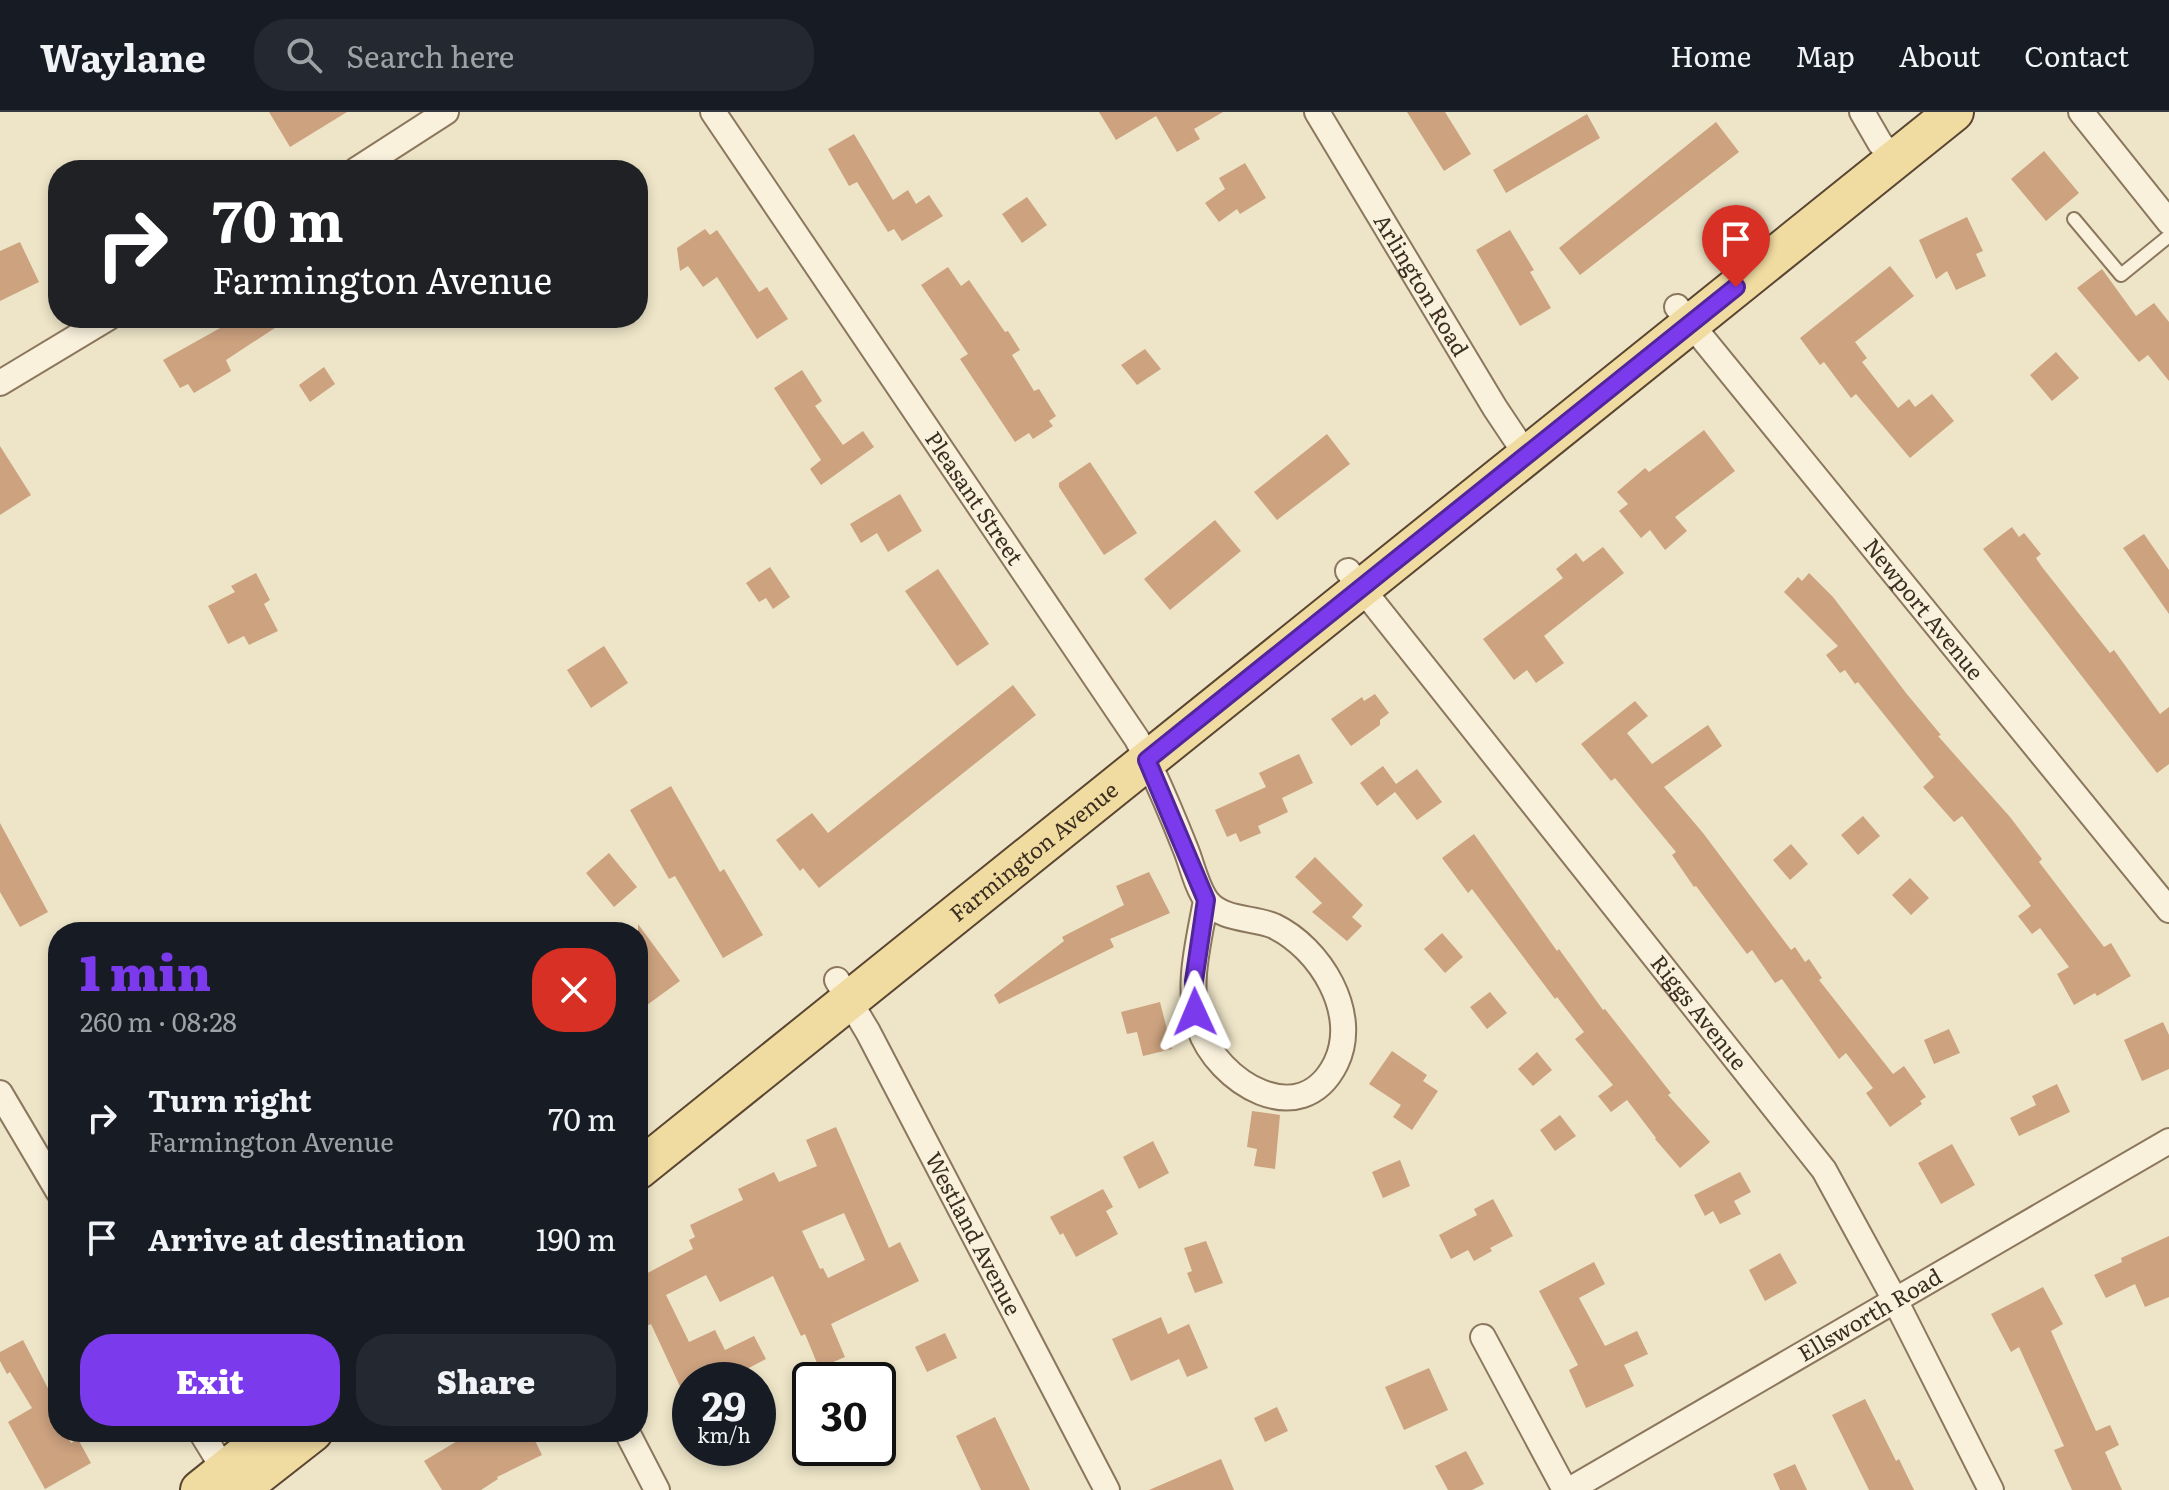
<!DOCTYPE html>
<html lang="en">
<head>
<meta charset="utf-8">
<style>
  body { margin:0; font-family:Literata,serif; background:#242831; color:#f1f3f6; height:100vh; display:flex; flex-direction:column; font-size:30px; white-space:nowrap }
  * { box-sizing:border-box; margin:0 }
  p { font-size:26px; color:#9ea1a6 }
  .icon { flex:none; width:44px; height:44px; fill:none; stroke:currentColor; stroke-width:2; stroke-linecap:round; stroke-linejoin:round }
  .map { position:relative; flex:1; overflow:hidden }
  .details { position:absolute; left:48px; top:810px; width:600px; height:520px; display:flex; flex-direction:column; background:#171b24; border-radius:32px; box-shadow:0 4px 12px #0003 }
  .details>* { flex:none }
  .top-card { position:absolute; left:48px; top:48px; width:600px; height:168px; border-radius:32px; box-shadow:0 4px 12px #0003; background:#202124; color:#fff; overflow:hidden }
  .speed { position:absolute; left:672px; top:1250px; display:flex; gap:16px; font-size:40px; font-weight:700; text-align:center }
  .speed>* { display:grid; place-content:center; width:104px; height:104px; border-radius:50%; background:#171b24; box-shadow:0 4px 12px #0003; line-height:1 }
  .speed small { font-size:20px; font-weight:400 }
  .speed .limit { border:4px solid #111; border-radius:12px; background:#fff; color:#111 }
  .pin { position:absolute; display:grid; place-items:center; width:68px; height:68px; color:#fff; margin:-82px -34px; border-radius:50% 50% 50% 0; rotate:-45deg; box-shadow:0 0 8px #0007 }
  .pin .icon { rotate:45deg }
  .me { position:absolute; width:88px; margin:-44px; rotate:359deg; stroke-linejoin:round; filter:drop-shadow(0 0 6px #0008) }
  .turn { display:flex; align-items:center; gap:28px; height:168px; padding:0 32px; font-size:36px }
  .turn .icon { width:104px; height:104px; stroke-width:2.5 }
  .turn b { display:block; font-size:56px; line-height:68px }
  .round { display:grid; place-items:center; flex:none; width:84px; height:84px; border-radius:32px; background:#242831 }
  .head { display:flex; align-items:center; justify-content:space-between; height:136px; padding:0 32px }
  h1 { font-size:48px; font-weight:800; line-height:60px; color:#7c3aed }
  .button { display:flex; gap:16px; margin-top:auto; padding:16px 32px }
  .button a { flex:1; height:92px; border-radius:32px; background:#7c3aed; color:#fff; font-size:32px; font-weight:800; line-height:92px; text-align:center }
  .button a+a { background:#242831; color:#f1f3f6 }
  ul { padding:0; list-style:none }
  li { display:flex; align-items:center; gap:24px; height:120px; padding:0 32px }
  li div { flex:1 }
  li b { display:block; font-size:30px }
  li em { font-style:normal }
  header { display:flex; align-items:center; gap:48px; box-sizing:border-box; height:112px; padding:0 40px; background:#171b24; border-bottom:2px solid #363941 }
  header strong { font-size:38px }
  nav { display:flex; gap:44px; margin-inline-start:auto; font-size:28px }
  .search { width:560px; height:72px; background:#242831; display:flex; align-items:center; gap:20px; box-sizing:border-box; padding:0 28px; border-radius:32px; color:#9ea1a6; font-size:30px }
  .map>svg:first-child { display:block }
</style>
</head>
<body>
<header>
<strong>Waylane</strong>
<div class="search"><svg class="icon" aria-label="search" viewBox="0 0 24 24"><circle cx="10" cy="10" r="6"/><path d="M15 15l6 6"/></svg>Search here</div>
<nav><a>Home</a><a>Map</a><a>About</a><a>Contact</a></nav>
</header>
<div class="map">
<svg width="2169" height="1378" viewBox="0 0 2169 1378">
  <rect width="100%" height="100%" fill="#eee5c8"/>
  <path fill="#cca27f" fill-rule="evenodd" d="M269,0h78l-57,35z
    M1099,0h124l-29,17 6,10 -23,13 -21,-36 -40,24z
    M1407,0h38l26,42 -27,17z
    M1587,2l13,24 -94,55 -13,-23z
    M1716,10l23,30 -159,123 -21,-27z
    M854,22l39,66 15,-10 8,14 13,-9 14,21 -41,25 -8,-12 -6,3 -31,-50 -8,4 -21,-37z
    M2044,39l35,42 -33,28 -35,-42z
    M1245,51l21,35 -26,16 -3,-5 -18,13 -14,-19 20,-14 -6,-11z
    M1027,85l20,28 -25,18 -20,-29z
    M1967,105l16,34 -7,3 10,22 -30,14 -9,-19 -11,8 -17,-39z
    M705,117l5,6 7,-5 42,62 8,-5 21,32 -31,20 -40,-62 -14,10 -15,-21 -8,5 -3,-23z
    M1510,118l24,40 -4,2 21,36 -31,18 -44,-76z
    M20,130l19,40 -39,19v-50z
    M1890,154l24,30 -59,46 12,16 -5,4 36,46 11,-9 6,8 17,-13 22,27 -44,37 -54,-64 -5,4 -27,-36 -4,3 -20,-27z
    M948,155l13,19 8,-6 36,52 3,-1 12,19 -8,5 22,36 5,-2 17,27 -7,5 4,5 -20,13 -4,-6 -14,9 -55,-83 8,-5 -47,-69z
    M2102,157l34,47 18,-13 15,19v59l-21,-26 -9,7 -62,-74z
    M238,206h52l-64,42 5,11 -37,22 -6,-9 -8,4 -17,-28z
    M1145,237l16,20 -24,16 -16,-20z
    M2056,240l23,26 -27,23 -22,-26z
    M324,255l11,17 -25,18 -11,-17z
    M802,258l20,31 -7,5 28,39 20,-14 11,16 -53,38 -11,-16 11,-9 -47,-72z
    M1704,318l31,41 -60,46 12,14 -22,19 -15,-20 -9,8 -22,-27 9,-7 -11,-12 28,-24 4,4z
    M1327,322l23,30 -73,56 -23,-28z
    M0,334l31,49 -31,20z
    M1090,350l47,71 -33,22 -45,-68v-4z
    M900,382l22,37 -34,21 -11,-19 -16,10 -11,-19z
    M1215,408l26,31 -71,59 -26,-31z
    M2012,415l7,10 5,-4 17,21 -5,4 6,9 68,86 4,-3 46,64 9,-7v57l-12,9 -174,-224z
    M2144,422l25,36v44l-46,-66z
    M1603,435l21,26 -80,63 20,27 -28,20 -9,-13 -13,10 -31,-41 80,-61 -7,-9 20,-16 7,9z
    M770,455l20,30 -17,12 -7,-11 -7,4 -13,-19z
    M938,457l51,75 -32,22 -52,-75z
    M256,461l14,27 -6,4 14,27 -29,14 -5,-9 -16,8 -20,-38 27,-14 -4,-6z
    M1809,461l24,24 73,96 35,42 -3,1 72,81 32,42 -3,3 65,85 7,-4 20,33 -34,20 -2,-3 -21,12 -17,-31 12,-7 -29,-39 -8,6 -14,-18 13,-10 -69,-90 -8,6 -31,-35 11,-10 -76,-95 -3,2 -10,-14 -5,3 -14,-18 12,-9 -54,-54 14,-15 4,4z
    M604,534l24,37 -37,25 -24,-38z
    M1013,573l23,30 -217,173 -16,-20 -3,3 -24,-31 36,-27 16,20z
    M1375,582l14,19 -9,7v5l-29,21 -20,-27 31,-22 2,4z
    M1635,589l13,15 -21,17 25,31 56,-39 14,21 -58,41 39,46 88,117 4,-3 10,15 4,-3 13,19 -3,2 74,94 11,-8 22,31 -6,4 2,3 -32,23 -24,-34 7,-5 -27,-35 -7,6 -57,-80 -7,4 -23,-33 -5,4 -51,-68 -2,1 -22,-32 4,-3 -61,-74 -4,3 -30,-37z
    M1299,642l14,29 -31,15 6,14 -30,14 3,7 -21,9 -4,-9 -9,4 -12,-27 51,-23 -7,-14z
    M1383,654l13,18 21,-15 25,33 -25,18 -22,-28 -18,14 -17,-23z
    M671,674l49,86 4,-3 39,66 -40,23 -48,-82 -6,3 -39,-69z
    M1863,704l17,20 -22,19 -17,-20z
    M0,711l48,89 -28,15 -20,-35z
    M1474,722l83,117 2,-2 44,61 2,-1 66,84 -3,2 42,47 -30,26 -25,-29 1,-1 -29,-38 -16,12 -13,-16 15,-11 -38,-46 9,-7 -27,-35 -2,2 -83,-110 -4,4 -26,-35z
    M1791,732l17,20 -18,16 -17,-20z
    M609,741l28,34 -23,20 -28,-34z
    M1315,745l48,48 -11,12 10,9 -15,15 -35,-29 10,-9 -27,-26z
    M1149,760l21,41 -60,26 4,8 -115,57 -5,-9 70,-54 -2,-4 62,-32 -8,-19z
    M1910,766l19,20 -18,17 -19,-20z
    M638,812l42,57 -33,24 -9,-12z
    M1442,821l21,24 -18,16 -21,-24z
    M1490,880l17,21 -20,16 -17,-22z
    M1160,890l12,47 -29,7 -6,-24 -10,2 -6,-22z
    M2163,910l6,13v34l-27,12 -18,-41z
    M1949,917l11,24 -26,11 -10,-24z
    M1392,939l35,24 -4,6 15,10 -26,39 -19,-13 8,-12 -32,-21z
    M1537,940l15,18 -19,16 -15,-17z
    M2057,972l13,28 -51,24 -9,-18 26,-13 -4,-9z
    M1252,999l28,4 -5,54 -21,-3 3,-17 -10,-2z
    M1560,1003l16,21 -21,15 -15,-21z
    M836,1015l53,121 11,-6 19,39 -88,43 14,33 -26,11 -14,-34 -4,2 -28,-60 -53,26 -14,-27 -40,20 23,47 26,-12 10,20 29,-14 12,23 -40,21 -36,-2v30l-39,-84 -13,6v-52l55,-29 -4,-9 6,-3 -5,-12 53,-25 -5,-11 36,-17 5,10 38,-16 -11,-26zM844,1101l21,47 -37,18 -5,-10 -3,1 -18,-38z
    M1153,1029l16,32 -30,16 -16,-32z
    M1952,1032l23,41 -34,19 -23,-41z
    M1400,1048l10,26 -27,12 -11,-26z
    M1740,1060l11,20 -17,9 7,13 -21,10 -7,-13 -8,5 -11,-21z
    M1103,1077l10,18 -7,4 12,23 -42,23 -13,-24 -3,2 -10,-18z
    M1493,1087l20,37 -23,12 2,3 -18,10 -6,-11 -17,9 -12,-24 38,-20 -3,-6z
    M2169,1124v61l-24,10 -10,-23 -29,14 -12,-23 28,-13 -1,-4z
    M1206,1129l17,42 -28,10 -8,-20 5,-2 -8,-23z
    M1780,1141l17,30 -32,18 -16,-31z
    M1594,1150l11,22 -26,14 26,48 32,-15 11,23 -24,11 10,21 -48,22 -17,-38 9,-5 -39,-74z
    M2043,1175l20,37 -12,7 45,100 14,-6 9,20 -14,7 17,38h-50l-18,-40 10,-4 -45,-99 -8,5 -20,-38z
    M1161,1205l7,17 21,-10 19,44 -21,9 -8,-18 -48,22 -19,-42z
    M945,1221l12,25 -30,14 -12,-25z
    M23,1228l27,52 8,-4v44h7l6,11 7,-4 13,24 -46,26 -37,-67 24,-14 -22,-36 -3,2 -7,-13v-9z
    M1429,1256l19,42 -44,20 -19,-43z
    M1865,1287l31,62 3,-2 15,31h-45l-37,-75z
    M1277,1295l11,24 -23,11 -11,-24z
    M995,1305l35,73h-49l-25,-54z
    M472,1320h59l11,23 -45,22 1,2 -17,11h-39l-18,-29z
    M1466,1339l18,33 -12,6h-24l-13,-24z
    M1221,1347l13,31h-85z
    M1795,1352l12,26h-27l-7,-16z"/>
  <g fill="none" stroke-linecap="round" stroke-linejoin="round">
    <defs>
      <path id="lane" d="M2074,107l47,56 48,-39"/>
      <g id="street">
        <path id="s1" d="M713,0l424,627c18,36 34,73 49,111 6,15 11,38 21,51 16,20 46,16 67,25 46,22 86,87 62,137 -35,71 -119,19 -137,-36 -13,-41 0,-86 7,-127"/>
        <path id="s2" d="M1317,0l178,296 32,48"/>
        <path d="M1862,0l18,31 15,16"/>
        <path d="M2081,0l88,110"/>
        <path d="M356,58l90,-58"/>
        <path id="s3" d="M1677,195l492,603"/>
        <path d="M0,271l108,-65"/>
        <path id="s4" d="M1348,459l476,599 71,130 96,190"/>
        <path id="s5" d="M837,868l31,52 239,458"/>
        <path d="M0,981l58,98"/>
        <path d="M1483,1225l82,153"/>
        <path d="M201,1320l30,49"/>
        <path d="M627,1320l30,58"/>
        <path id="s6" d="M1569,1378l600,-349"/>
      </g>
      <g id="primary">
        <path id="s7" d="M638,1058l1316,-1058"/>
        <path d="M200,1378l55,-44"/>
        <path d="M239,1378l74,-58"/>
      </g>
    </defs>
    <use href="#lane" stroke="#8b775d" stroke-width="16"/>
    <use href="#street" stroke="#8b775d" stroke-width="28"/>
    <use href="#primary" stroke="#594531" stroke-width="42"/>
    <use href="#lane" stroke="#f9f1dc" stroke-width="12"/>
    <use href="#street" stroke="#f9f1dc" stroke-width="24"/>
    <use href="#primary" stroke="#f0dba1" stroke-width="38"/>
  </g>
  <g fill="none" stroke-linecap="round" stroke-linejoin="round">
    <defs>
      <path id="route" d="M1195,900l-1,-31 12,-81 -59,-140 589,-473"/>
    </defs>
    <use href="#route" stroke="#51269a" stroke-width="20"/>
    <use href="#route" stroke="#7c3aed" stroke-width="14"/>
  </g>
  <g text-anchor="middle" stroke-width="6" stroke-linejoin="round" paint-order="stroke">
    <g font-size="22" fill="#3b2e20" stroke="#f6eed8">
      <text dy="8" stroke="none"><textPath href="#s2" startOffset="202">Arlington Road</textPath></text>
      <text dy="8" stroke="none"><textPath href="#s1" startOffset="466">Pleasant Street</textPath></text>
      <text dy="8" stroke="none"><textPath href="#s3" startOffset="390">Newport Avenue</textPath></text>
      <text dy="8" stroke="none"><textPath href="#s7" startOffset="508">Farmington Avenue</textPath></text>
      <text dy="8" stroke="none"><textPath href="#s4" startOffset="564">Riggs Avenue</textPath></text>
      <text dy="8" stroke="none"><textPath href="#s5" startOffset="288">Westland Avenue</textPath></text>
      <text dy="8" stroke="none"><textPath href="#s6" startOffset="348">Ellsworth Road</textPath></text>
    </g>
  </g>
</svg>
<div class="speed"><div>29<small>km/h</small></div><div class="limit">30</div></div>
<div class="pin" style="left:1736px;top:175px;background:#d93025"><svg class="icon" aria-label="arrive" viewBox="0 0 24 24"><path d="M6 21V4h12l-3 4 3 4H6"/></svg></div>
<svg class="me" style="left:1195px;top:900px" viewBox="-20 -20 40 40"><path d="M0-17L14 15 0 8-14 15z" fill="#7c3aed" stroke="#fff" stroke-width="4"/></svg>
<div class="top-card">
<div class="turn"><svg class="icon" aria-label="right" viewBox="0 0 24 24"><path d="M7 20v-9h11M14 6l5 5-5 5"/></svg><div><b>70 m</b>Farmington Avenue</div></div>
</div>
<section class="details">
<div class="head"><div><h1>1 min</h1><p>260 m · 08:28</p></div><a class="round" style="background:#d93025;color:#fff"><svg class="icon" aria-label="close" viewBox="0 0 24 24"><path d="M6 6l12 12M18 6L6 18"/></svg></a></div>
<ul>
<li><svg class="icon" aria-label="right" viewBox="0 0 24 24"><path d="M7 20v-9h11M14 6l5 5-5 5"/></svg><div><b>Turn right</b><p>Farmington Avenue</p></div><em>70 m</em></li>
<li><svg class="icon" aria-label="arrive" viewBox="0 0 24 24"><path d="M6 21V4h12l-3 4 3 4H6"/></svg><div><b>Arrive at destination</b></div><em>190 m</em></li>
</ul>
<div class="button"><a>Exit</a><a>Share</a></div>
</section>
</div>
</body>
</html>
